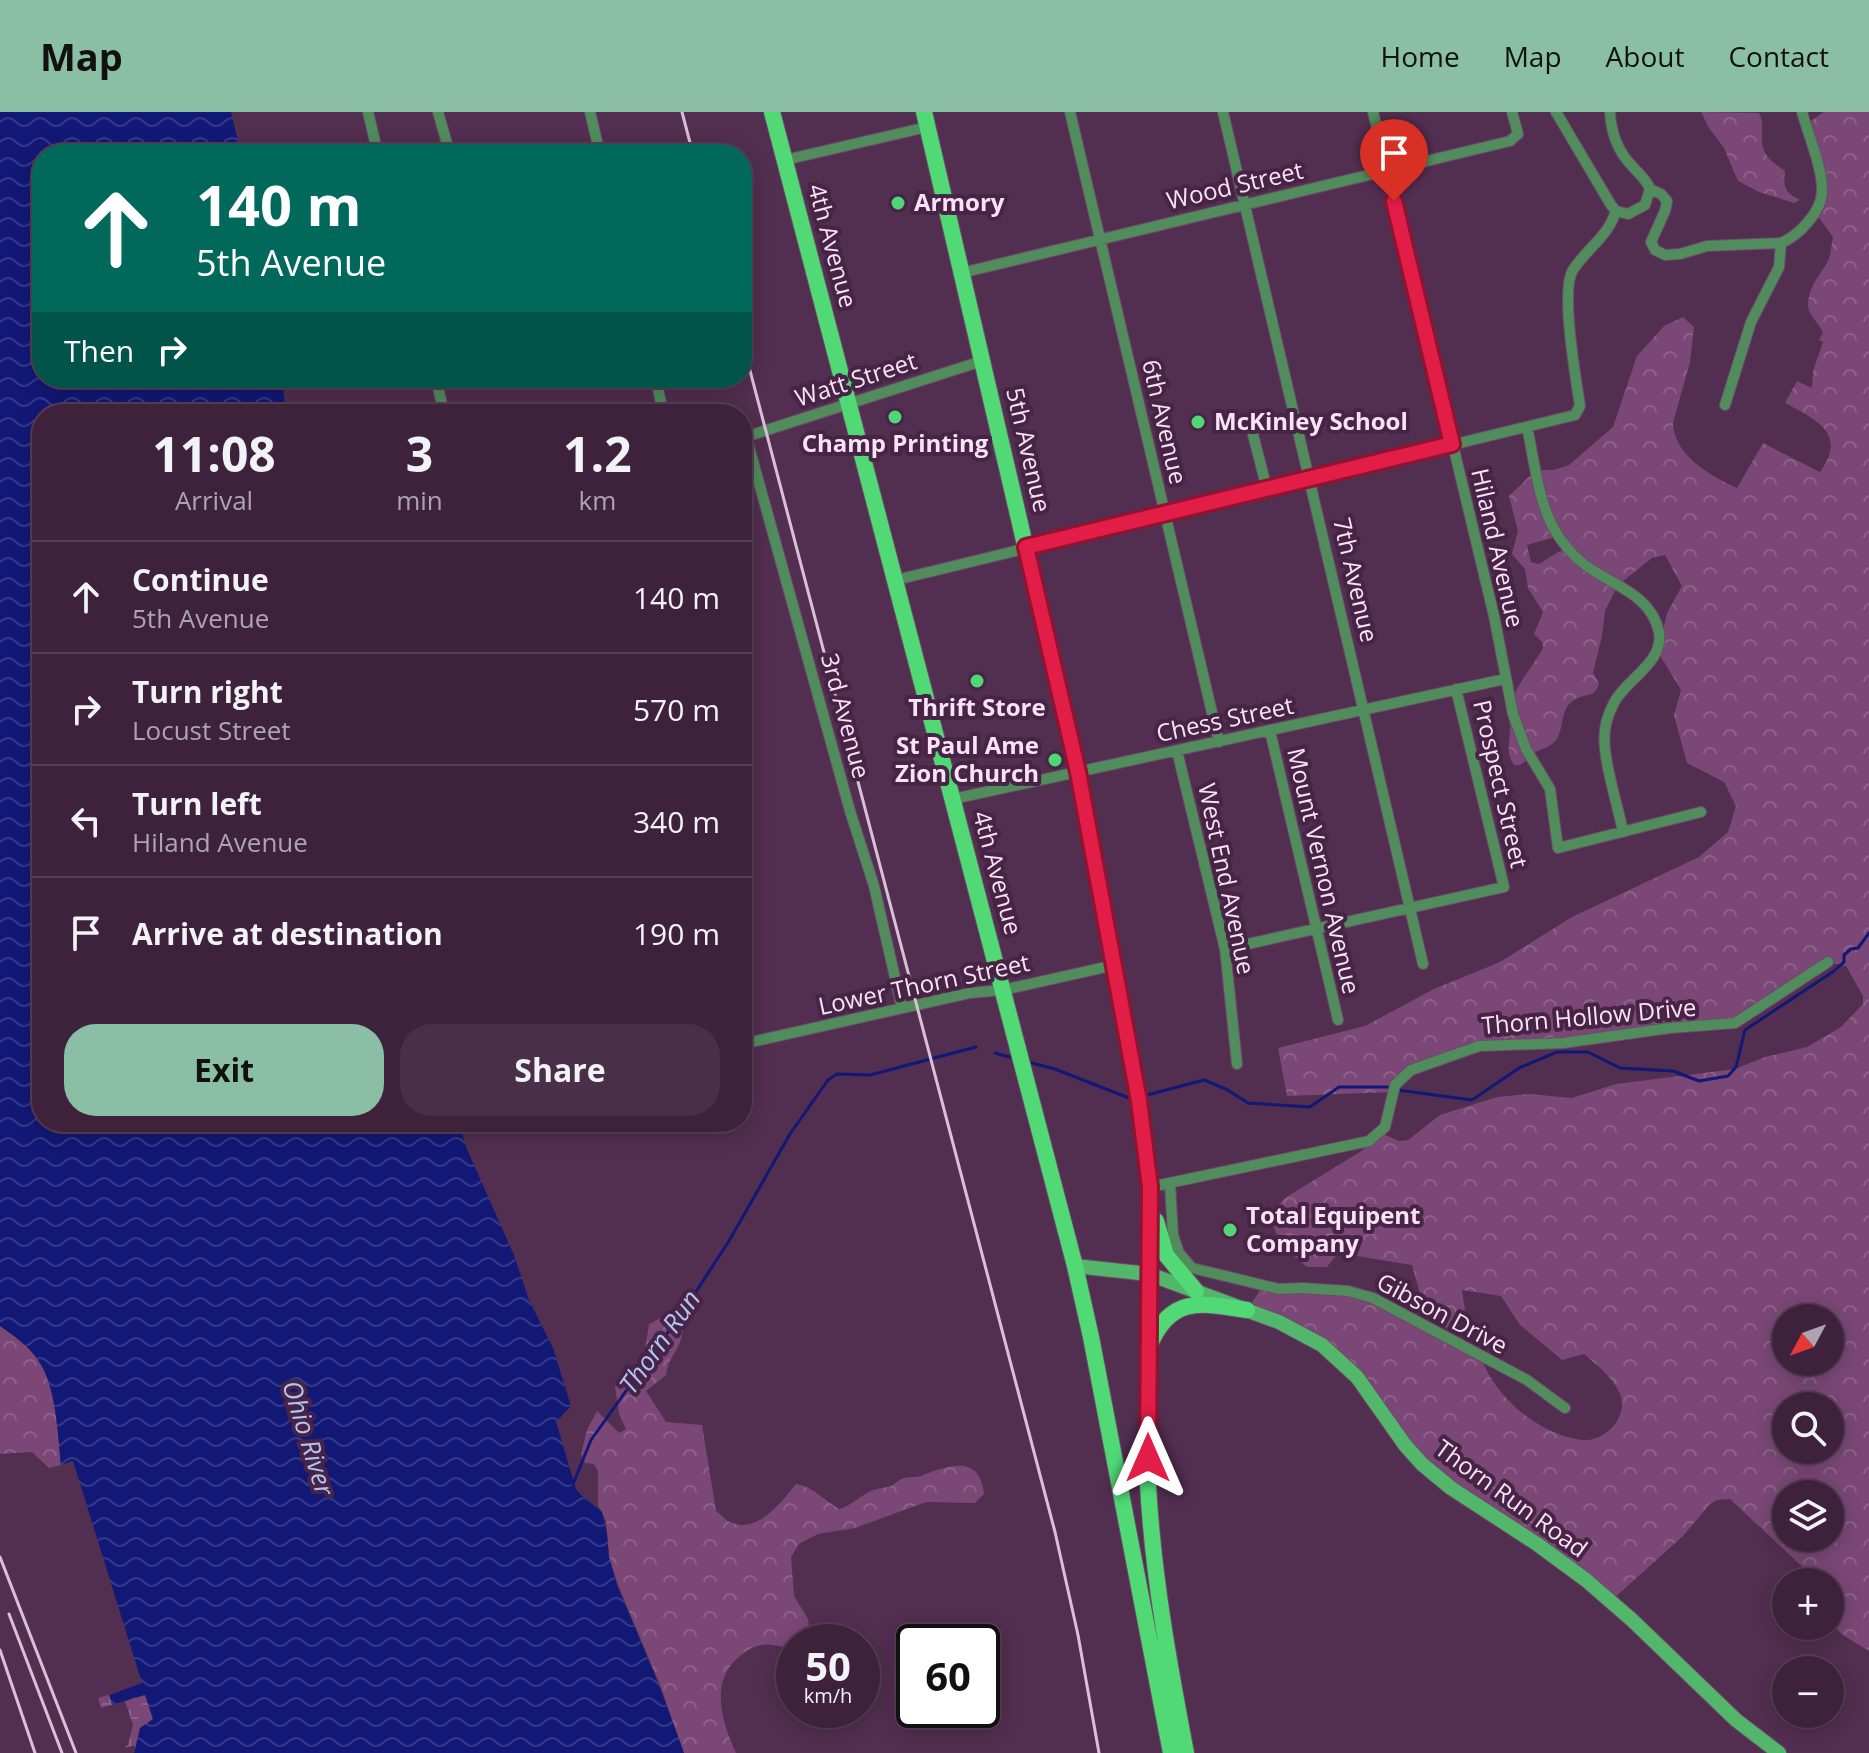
<!DOCTYPE html>
<html lang="en">
<head>
<meta charset="utf-8">
<style>
  body { margin:0; font-family:"Open Sans",sans-serif; background:#492f47; color:#f1f3f6; height:100vh; display:flex; flex-direction:column; font-size:30px; white-space:nowrap }
  * { box-sizing:border-box; margin:0 }
  p { font-size:26px; color:#ada4af }
  .icon { flex:none; width:44px; height:44px; fill:none; stroke:currentColor; stroke-width:2; stroke-linecap:round; stroke-linejoin:round }
  .map { position:relative; flex:1; overflow:hidden }
  .sheet { position:absolute; left:32px; top:292px; width:720px; height:728px; display:flex; flex-direction:column; background:#3e223c; border-radius:32px; box-shadow:0 4px 20px #0003,0 0 0 2px #573f56 }
  .sheet>* { flex:none }
  .guide { position:absolute; left:32px; top:32px; width:720px; height:244px; border-radius:32px; box-shadow:0 4px 20px #0003,0 0 0 2px #573f56; background:#00695c; color:#fff; overflow:hidden }
  .needle { width:52px; rotate:229deg }
  .tools { position:absolute; left:1772px; top:1192px; display:grid; gap:16px }
  .tools a { display:grid; place-items:center; width:72px; height:72px; border-radius:50%; background:#3e223c; box-shadow:0 4px 20px #0003,0 0 0 2px #573f56; font-size:40px }
  .speed { position:absolute; left:776px; top:1512px; display:flex; gap:16px; font-size:40px; font-weight:700; text-align:center }
  .speed>* { display:grid; place-content:center; width:104px; height:104px; border-radius:50%; background:#3e223c; box-shadow:0 4px 20px #0003,0 0 0 2px #573f56; line-height:1 }
  .speed small { font-size:20px; font-weight:400 }
  .speed .limit { border:4px solid #111; border-radius:12px; background:#fff; color:#111 }
  .pin { position:absolute; display:grid; place-items:center; width:68px; height:68px; color:#fff; margin:-82px -34px; border-radius:50% 50% 50% 0; rotate:-45deg; box-shadow:0 0 8px #0007 }
  .pin .icon { rotate:45deg }
  .me { position:absolute; width:88px; margin:-44px; rotate:0deg; stroke-linejoin:round; filter:drop-shadow(0 0 6px #0008) }
  .turn { display:flex; align-items:center; gap:28px; height:168px; padding:0 32px; font-size:36px }
  .turn .icon { width:104px; height:104px; stroke-width:2.5 }
  .turn b { display:block; font-size:56px; line-height:68px }
  .then { display:flex; align-items:center; height:76px; padding:0 32px; background:#0003; gap:16px; font-size:30px }
  .eta { display:flex; justify-content:space-evenly; align-items:center; height:136px; text-align:center }
  .eta b { font-size:48px; font-weight:700; line-height:56px }
  .cta { display:flex; gap:16px; margin-top:auto; padding:16px 32px }
  .cta a { flex:1; height:92px; border-radius:32px; background:#8abfa5; color:#111; font-size:32px; font-weight:700; line-height:92px; text-align:center }
  .cta a+a { background:#492f47; color:#f1f3f6 }
  ul { padding:0; list-style:none }
  li { display:flex; align-items:center; gap:24px; height:112px; padding:0 32px; border-top:2px solid #573f56 }
  li div { flex:1 }
  li b { display:block; font-size:30px }
  li em { font-style:normal }
  header { display:flex; align-items:center; gap:48px; box-sizing:border-box; height:112px; padding:0 40px; background:#8abfa5; color:#111 }
  header strong { font-size:38px }
  nav { display:flex; gap:44px; margin-inline-start:auto; font-size:28px }
  .map>svg:first-child { display:block }
</style>
</head>
<body>
<header>
<strong>Map</strong>
<nav><a>Home</a><a>Map</a><a>About</a><a>Contact</a></nav>
</header>
<div class="map">
<svg width="1869" height="1641" viewBox="0 0 1869 1641">
  <defs>
    <pattern id="forest-crowns" width="20" height="18" patternUnits="userSpaceOnUse" patternTransform="scale(2)"><rect width="20" height="18" fill="#7a4776"/><path d="M2 6a3 3 0 1 1 6 0M12 15a3 3 0 1 1 6 0" fill="none" stroke="#8e618a"/></pattern>
    <pattern id="wetland-marsh" width="20" height="14" patternUnits="userSpaceOnUse" patternTransform="scale(2)"><rect width="20" height="14" fill="#7a4776"/><path d="M1 5h8M5 5V1M11 12h8M15 12V8" fill="none" stroke="#8e618a"/></pattern>
    <pattern id="water-waves" width="16" height="10" patternUnits="userSpaceOnUse" patternTransform="scale(2)"><rect width="16" height="10" fill="#121876"/><path d="M0 5q4-4 8 0t8 0" fill="none" stroke="#35398a"/></pattern>
  </defs>
  <rect width="100%" height="100%" fill="#522e50"/>
  <path fill="url(#forest-crowns)" fill-rule="evenodd" d="M1701,0l58,1c7,12 -1,27 6,40 4,7 13,13 20,18 -2,16 0,22 15,29l-6,3 -35,-11 -21,-11 -14,-33 -15,-20z
    M1824,0h45v1539c-42,-26 -39,-20 -39,-69h-16l-4,-8 -80,-75 -13,1 -7,4 -27,32 -72,65 -160,-113 -105,-122 -99,-56 16,-24 85,5 133,66c13,39 59,79 101,83 25,2 50,-27 36,-50 -8,-15 -21,-25 -34,-36l-22,6 -42,-35 -19,-29 -39,-6 4,28 -20,10 -23,-24 -11,-39 -74,-12 -11,14h-20c-18,-15 -35,-29 -35,-54l13,-15 78,-48 6,-9 12,-8 18,8 9,-1 32,-25 57,-18 33,-3 42,4 44,-14 119,-15 30,-12 42,-10 34,-20 22,-23v-8l-17,-30 -18,-4 -83,57 -107,14 -144,11 -83,26 -18,22 -106,4 -9,-48 87,-22 69,-37 66,-27 72,-45 127,-60 29,-25 8,-26 -12,-24 -37,-19 -13,-48 7,-25 -23,-38 9,-39 15,-27 -17,-31 -13,3 -34,27 -13,26 -3,25 -9,37 6,10c-3,15 -14,10 -25,17 -15,10 -9,27 -18,40 -7,8 -13,8 -22,13 -4,3 -9,9 -14,12h-6c-9,-14 -4,-22 -4,-37 0,-4 -1,-8 -1,-12 1,-26 23,-47 34,-68l-1,-6 -8,-8 9,-22 -15,-24 -3,-19 -13,-15 6,-23 -9,-35 27,-26h18l15,-5 44,-38 24,-71 27,-30 19,-9 11,10 -4,35 -17,61c1,33 38,53 64,65l26,-45 57,29c28,-39 -4,-52 -35,-69l12,-22 15,7 1,-17 10,-29 -4,-2 4,-7c-3,-10 -15,-17 -15,-28 0,-17 11,-29 19,-42 4,-7 4,-17 6,-26l-13,-18 -9,-3 11,-24 -17,-67zM1559,424l9,13 -10,3 -19,12 -8,-2 -4,-17zM1786,1206h44v44h-44zM1786,1294h44v44h-44zM1786,1382h44v44h-44z
    M664,1204l19,9c0,25 -14,28 -17,50l-20,16 20,31 36,3 14,86c4,3 11,11 16,12 27,10 50,-22 64,-39 18,3 28,17 44,25 12,-4 21,-14 33,-19 6,-2 13,-2 18,-4 4,-2 7,-6 11,-7 6,-3 13,-1 19,-3 26,-10 59,-23 63,18l-9,9 -49,-1 -71,26 -37,6 -19,10 -8,13 3,39 14,23 2,12 -3,11h-13v8c-21,-6 -35,-10 -53,5 -32,25 -20,65 -5,98h-52l-24,-68 -42,-100 -9,-28 -3,-36 -8,-16v-34l-4,-7 -9,-1 -4,-9 6,-24 10,-19 22,22 7,-4 -7,-15 -4,-28 29,-30 5,-32z
    M0,1214c13,9 29,20 38,34 18,25 20,74 23,105l-12,3 -17,-16 -32,2z"/>
  <path fill="url(#wetland-marsh)" d="M121,1579l24,3 13,41 -24,18 1,-8 -11,3 4,-3 5,-20 -8,-24 -24,7 -3,-10z"/>
  <path fill="url(#water-waves)" d="M0,0h231l10,42h-199v224h240l4,36h-244v708h417l7,25 48,108 15,45 24,48 18,58 -15,16 20,67 5,6 21,17 5,21 2,24 8,28 42,100 25,68h-550l6,-25 13,-9 -8,-24 -33,10 -3,-10 33,-12 -69,-222 -12,4c-3,-31 -5,-80 -23,-105 -9,-14 -25,-25 -38,-34z"/>
  <g fill="none" stroke-linecap="round" stroke-linejoin="round">
    <path stroke="#121876" stroke-width="3" d="M995,941l18,5
      M1028,950l27,7 74,29
      M1398,978l74,10 47,-32 38,-16h31l32,16 53,3 26,10 29,-5 8,-9 9,-37 89,-59 10,-9v-7l7,-6 7,-1 11,-15
      M1147,983l57,-15 22,9 22,14 62,4 29,-20h51
      M573,1372l18,-44 95,-133 43,-66 61,-107 38,-54 9,-6 33,1 106,-28"/>
    <defs>
      <path id="street" d="M368,0l10,42
        M438,0l12,42
        M590,0l10,42
        M1070,0l149,630
        M1223,0l200,852
        M1373,0l121,504 19,98 13,35 24,40 8,59 143,-36
        M1556,0l55,93 5,6 12,3 17,-9 5,-16c-4,-10 -10,-14 -17,-22 -15,-15 -22,-34 -23,-55
        M785,48l142,-33
        M1650,77l11,5 6,7 -2,10 -14,31 4,8 10,5 15,-1 27,-8 74,-3
        M961,161l549,-132 8,-7 -6,-22
        M436,266l8,36
        M656,266l7,36
        M1725,293l26,-83 28,-55 2,-24c17,-7 41,-31 41,-52 1,-22 -14,-57 -20,-79
        M1218,313l18,-5 15,7 16,62
        M1527,315c8,36 11,79 32,110 9,13 21,26 35,34 25,16 58,27 65,61 5,30 -31,46 -44,69 -5,9 -9,20 -10,29 -4,25 13,75 18,102
        M746,324l104,375 24,75 28,122
        M742,326l240,-77
        M896,468l679,-165 5,-9c-4,-27 -20,-116 -7,-136 14,-22 35,-33 43,-59
        M1270,619l68,289
        M1177,639l48,198 12,115
        M953,687l552,-120
        M1225,837l279,-62 -48,-198
        M742,932l228,-51 33,-3 112,-25
        M1170,1072l3,51 6,18 13,15 87,21 23,-1 46,3 25,7 154,82 38,28
        M1150,1075l219,-46 16,-14 10,-42 16,-15 68,-24 84,-3 107,-15 65,-5 93,-61"/>
      <path id="secondary" d="M1075,1154l74,8 130,48 43,23 35,32 48,68 17,19 29,24 86,56 49,36 46,40 104,100 43,33"/>
      <path id="primary" d="M772,0l303,1154 16,71 80,416
        M924,0l154,660 61,329 11,86 -2,298c5,91 21,179 38,268
        M1156,1109l10,34 30,36
        M1151,1230c22,-48 53,-38 96,-32"/>
    </defs>
    <use href="#street" stroke="#6d4b6b" stroke-width="12"/>
    <use href="#secondary" stroke="#6d4b6b" stroke-width="16"/>
    <use href="#primary" stroke="#6d4b6b" stroke-width="18"/>
    <use href="#street" stroke="#508c5c" stroke-width="10"/>
    <use href="#secondary" stroke="#53b76b" stroke-width="14"/>
    <use href="#primary" stroke="#50d975" stroke-width="16"/>
    <path stroke="#d9c0d6" stroke-width="3" d="M682,0l11,42
      M742,228l313,1192 23,103 21,118
      M0,1445l76,196
      M9,1502l53,139
      M0,1538l35,103"/>
  </g>
  <g fill="none" stroke-linecap="round" stroke-linejoin="round">
    <defs>
      <path id="route" d="M1148,1346l2,-271 -11,-86 -61,-329 -52,-225 426,-103 -58,-243"/>
    </defs>
    <use href="#route" stroke="#92132f" stroke-width="20"/>
    <use href="#route" stroke="#e11d48" stroke-width="14"/>
  </g>
  <g fill="#50d674" stroke="#472445" stroke-width="3">
    <circle cx="898" cy="91" r="8"/>
    <circle cx="895" cy="305" r="8"/>
    <circle cx="1198" cy="310" r="8"/>
    <circle cx="977" cy="569" r="8"/>
    <circle cx="1055" cy="648" r="8"/>
    <circle cx="1230" cy="1118" r="8"/>
  </g>
  <g text-anchor="middle" stroke-width="8" stroke-linejoin="round" paint-order="stroke">
    <g font-size="24" fill="#f9e2f6" stroke="#472445">
      <text transform="translate(1235 74) rotate(-13)" y="8">Wood Street</text>
      <text transform="translate(832 134) rotate(75)" y="8">4th Avenue</text>
      <text transform="translate(856 268) rotate(-18)" y="8">Watt Street</text>
      <text transform="translate(1164 310) rotate(77)" y="8">6th Avenue</text>
      <text transform="translate(1028 338) rotate(77)" y="8">5th Avenue</text>
      <text transform="translate(1497 436) rotate(77)" y="8">Hiland Avenue</text>
      <text transform="translate(1355 468) rotate(77)" y="8">7th Avenue</text>
      <text transform="translate(845 604) rotate(75)" y="8">3rd Avenue</text>
      <text transform="translate(1225 608) rotate(-12)" y="8">Chess Street</text>
      <text transform="translate(1500 672) rotate(77)" y="8">Prospect Street</text>
      <text transform="translate(1323 759) rotate(77)" y="8">Mount Vernon Avenue</text>
      <text transform="translate(997 761) rotate(75)" y="8">4th Avenue</text>
      <text transform="translate(1226 767) rotate(78)" y="8">West End Avenue</text>
      <text transform="translate(924 873) rotate(-12)" y="8">Lower Thorn Street</text>
      <text transform="translate(1589 905) rotate(-5)" y="8">Thorn Hollow Drive</text>
      <text transform="translate(1442 1202) rotate(28)" y="8">Gibson Drive</text>
      <text transform="translate(1511 1387) rotate(36)" y="8">Thorn Run Road</text>
    </g>
    <g font-size="24" font-weight="bold" fill="#f9e2f6" stroke="#472445" text-anchor="start">
      <text x="914" y="99">Armory</text>
      <text x="1214" y="318">McKinley School</text>
      <text x="895" y="340" text-anchor="middle">Champ Printing</text>
      <text x="977" y="604" text-anchor="middle">Thrift Store</text>
      <text x="1039" y="642" text-anchor="end">St Paul Ame<tspan x="1039" dy="28">Zion Church</tspan></text>
      <text x="1246" y="1112">Total Equipent<tspan x="1246" dy="28">Company</tspan></text>
    </g>
    <g font-size="26" font-style="italic" fill="#b1c4f6" stroke="#472445">
      <text transform="translate(660 1230) rotate(-55)" y="9">Thorn Run</text>
      <text transform="translate(308 1326) rotate(73)" y="9">Ohio River</text>
    </g>
  </g>
</svg>
<div class="tools">
<a><svg class="needle" viewBox="-14 -14 28 28"><path d="M0-13l5 13h-10z" fill="#e53935"/><path d="M0 13l5-13h-10z" fill="#ada4af"/></svg></a>
<a><svg class="icon" aria-label="search" viewBox="0 0 24 24"><circle cx="10" cy="10" r="6"/><path d="M15 15l6 6"/></svg></a>
<a><svg class="icon" aria-label="layers" viewBox="0 0 24 24"><path d="M12 4l9 5-9 5-9-5zM3 14l9 5 9-5"/></svg></a>
<a>+</a>
<a>−</a>
</div>
<div class="speed"><div>50<small>km/h</small></div><div class="limit">60</div></div>
<div class="pin" style="left:1394px;top:89px;background:#d93025"><svg class="icon" aria-label="arrive" viewBox="0 0 24 24"><path d="M6 21V4h12l-3 4 3 4H6"/></svg></div>
<svg class="me" style="left:1148px;top:1346px" viewBox="-20 -20 40 40"><path d="M0-17L14 15 0 8-14 15z" fill="#e11d48" stroke="#fff" stroke-width="4"/></svg>
<div class="guide">
<div class="turn"><svg class="icon" aria-label="ahead" viewBox="0 0 24 24"><path d="M12 20V5M6 11l6-6 6 6"/></svg><div><b>140 m</b>5th Avenue</div></div>
<div class="then">Then<svg class="icon" aria-label="right" viewBox="0 0 24 24"><path d="M7 20v-9h11M14 6l5 5-5 5"/></svg></div>
</div>
<section class="sheet">
<div class="eta">
<div><b>11:08</b><p>Arrival</p></div>
<div><b>3</b><p>min</p></div>
<div><b>1.2</b><p>km</p></div>
</div>
<ul>
<li><svg class="icon" aria-label="ahead" viewBox="0 0 24 24"><path d="M12 20V5M6 11l6-6 6 6"/></svg><div><b>Continue</b><p>5th Avenue</p></div><em>140 m</em></li>
<li><svg class="icon" aria-label="right" viewBox="0 0 24 24"><path d="M7 20v-9h11M14 6l5 5-5 5"/></svg><div><b>Turn right</b><p>Locust Street</p></div><em>570 m</em></li>
<li><svg class="icon" aria-label="left" viewBox="0 0 24 24"><path d="M17 20v-9H6M10 6l-5 5 5 5"/></svg><div><b>Turn left</b><p>Hiland Avenue</p></div><em>340 m</em></li>
<li><svg class="icon" aria-label="arrive" viewBox="0 0 24 24"><path d="M6 21V4h12l-3 4 3 4H6"/></svg><div><b>Arrive at destination</b></div><em>190 m</em></li>
</ul>
<div class="cta"><a>Exit</a><a>Share</a></div>
</section>
</div>
</body>
</html>
